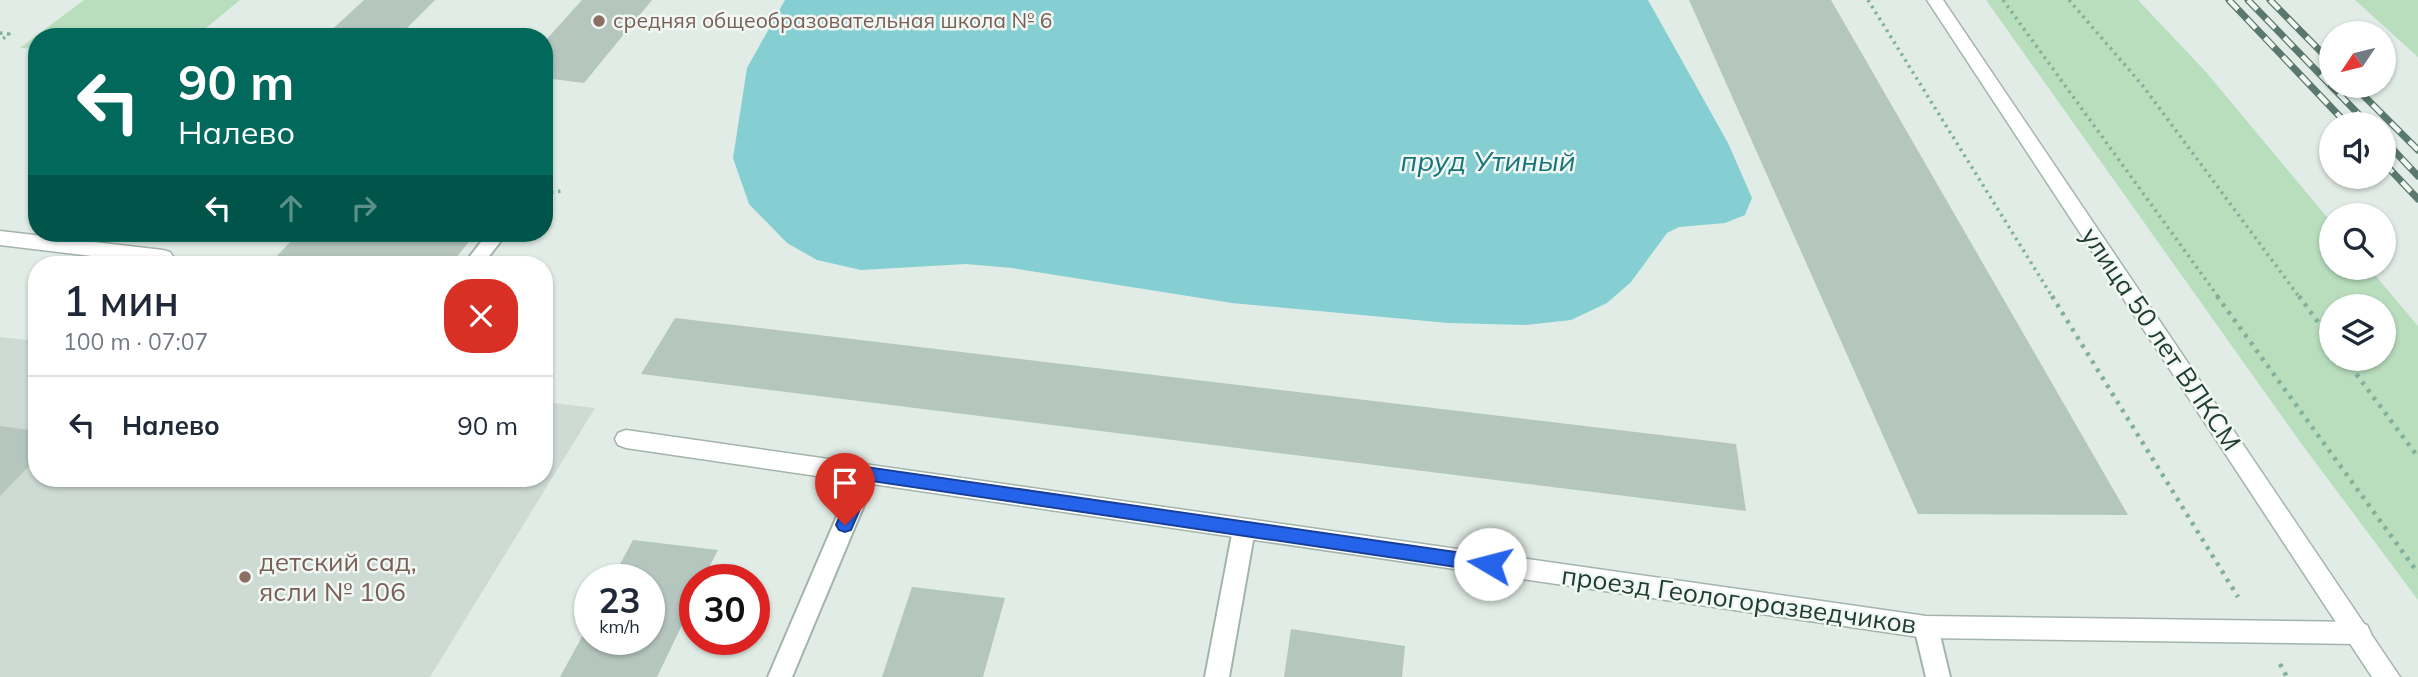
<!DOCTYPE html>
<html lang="ru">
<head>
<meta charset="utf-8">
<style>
  body { margin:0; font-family:Mulish,sans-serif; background:#f6f6f7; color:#1f2937; height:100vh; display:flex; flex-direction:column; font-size:26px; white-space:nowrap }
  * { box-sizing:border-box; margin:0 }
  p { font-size:23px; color:#747a83 }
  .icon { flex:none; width:38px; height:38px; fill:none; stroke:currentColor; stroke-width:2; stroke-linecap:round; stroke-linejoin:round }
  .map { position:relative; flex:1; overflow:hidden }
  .drawer { position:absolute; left:28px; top:256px; width:525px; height:231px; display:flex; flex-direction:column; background:#fff; border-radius:28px; box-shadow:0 2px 5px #0004 }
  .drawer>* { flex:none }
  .hud { position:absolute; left:28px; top:28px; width:525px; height:214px; border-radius:28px; box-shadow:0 2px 5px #0004; background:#00695c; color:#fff; overflow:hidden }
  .needle { width:46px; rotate:235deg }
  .fabs { position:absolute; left:2319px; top:21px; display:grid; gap:14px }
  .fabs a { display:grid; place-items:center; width:77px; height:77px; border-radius:50%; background:#fff; box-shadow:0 2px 5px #0004; font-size:35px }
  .speed { position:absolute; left:574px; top:564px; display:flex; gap:14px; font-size:35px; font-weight:700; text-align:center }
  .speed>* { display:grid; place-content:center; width:91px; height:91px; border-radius:50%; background:#fff; box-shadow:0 2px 5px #0004; line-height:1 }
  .speed small { font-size:18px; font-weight:400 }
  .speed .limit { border:10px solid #d22; background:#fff; color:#111 }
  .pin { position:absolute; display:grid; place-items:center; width:60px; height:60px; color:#fff; margin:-72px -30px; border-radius:50% 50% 50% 0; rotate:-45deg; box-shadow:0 0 7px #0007 }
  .pin .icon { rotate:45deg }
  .me { position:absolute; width:77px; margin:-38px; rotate:278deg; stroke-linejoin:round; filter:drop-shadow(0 0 5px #0008) }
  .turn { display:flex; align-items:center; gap:24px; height:147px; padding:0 35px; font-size:32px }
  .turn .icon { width:91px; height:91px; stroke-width:2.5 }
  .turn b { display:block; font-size:49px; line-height:60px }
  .lanes { display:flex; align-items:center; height:66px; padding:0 35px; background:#0003; justify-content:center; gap:35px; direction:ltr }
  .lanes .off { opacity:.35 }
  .round { display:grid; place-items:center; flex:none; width:74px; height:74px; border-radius:28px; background:#f6f6f7 }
  .summary { display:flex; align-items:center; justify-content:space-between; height:119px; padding:0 35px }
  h1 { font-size:42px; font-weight:600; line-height:52px }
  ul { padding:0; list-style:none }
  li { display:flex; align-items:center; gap:21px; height:98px; padding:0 35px; border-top:2px solid #e0e1e3 }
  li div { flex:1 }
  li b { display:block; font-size:26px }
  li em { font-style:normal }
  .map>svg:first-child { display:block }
</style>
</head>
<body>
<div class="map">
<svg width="2418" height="677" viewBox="0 0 2418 677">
  <rect width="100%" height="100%" fill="#e0ece5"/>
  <path fill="#cedbd4" d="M0,337l37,4v137h507v-76l51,6 -165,269h-430z"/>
  <path fill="#b8debe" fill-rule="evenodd" d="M84,0h156l-45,37h-158v12l-17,-1z
    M1986,0h152l68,72 125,150v46h38l49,58v274l-120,-161zM2331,306h53v53h-53z
    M2355,0h63v57z"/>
  <path fill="#85cfd3" d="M785,0h863l80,143 24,55 -7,17 -20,8 -46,4 -12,6 -36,49 -24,21 -36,17 -45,5 -78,-2 -216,-20 -220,-35 -46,-4 -105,6 -44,-10 -30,-17 -38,-39 -16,-46 14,-90z"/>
  <path fill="#b5c6be" d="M364,0h71l-37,37h-74z
    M582,0h70l-68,83 -40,-5v-36z
    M1689,0h142l297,515 -210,-1z
    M299,233h177l-25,31h-182z
    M675,318l1061,126 10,67 -1105,-137z
    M0,426l37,5v27l-37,38z
    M633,540l85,10 -15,29h-8v19l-38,79h-97l30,-55v17h59v-60h-37z
    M912,587l93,11 -22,79h-101z
    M1291,629l114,17 -3,31h-118z"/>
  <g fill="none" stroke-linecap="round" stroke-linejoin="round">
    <defs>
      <path id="service" d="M488,233h19l-24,31h-19z
        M866,466l7,2 4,6 -85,203h-24l87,-203 4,-6z
        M1244,520l8,3 3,6 -26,148h-24l28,-148 3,-6z
        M1926,617l8,3 4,7 12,50h-24l-12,-50 4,-7z"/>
      <path id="minor" d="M0,231l163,19 7,2 8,12h-20l-158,-19z
        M626,430l1300,186 432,6 9,3 4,8 -4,8 -9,3 -432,-6 -1300,-190 -8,-3 -3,-6 3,-6z"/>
      <path id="tertiary" d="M1927,0h16l457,677h-28z"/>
    </defs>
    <use href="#service" stroke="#a3b4ac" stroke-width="4"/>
    <use href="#minor" stroke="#a3b4ac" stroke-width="3"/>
    <use href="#tertiary" stroke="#a3b4ac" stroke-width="3"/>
    <path stroke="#7fb19c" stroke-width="3.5" stroke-dasharray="2.5 4.5" stroke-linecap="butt" d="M1868,0l185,298
      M2003,0l216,298
      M2069,0l74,86 157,212
      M0,33l9,1 -9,7
      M544,193l20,-2"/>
    <path stroke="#7fb19c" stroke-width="4.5" stroke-dasharray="3.5 6" stroke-linecap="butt" d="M2052,296l186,301
      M2217,296l201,277
      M2299,296l32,44
      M2345,359l73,98
      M2280,664l7,13"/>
    <use href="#service" fill="#fff" fill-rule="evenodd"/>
    <use href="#minor" fill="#fff" fill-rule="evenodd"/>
    <use href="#tertiary" fill="#fff" fill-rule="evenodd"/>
    <defs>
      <path id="rail" d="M2229,0l118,124
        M2248,0l120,124
        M2270,0l61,62
        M2354,86l64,64
        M2384,140l34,36
        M2384,163l34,36"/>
    </defs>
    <use href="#rail" stroke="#5a786d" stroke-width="7"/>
    <use href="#rail" stroke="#f1f8f4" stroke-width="4.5" stroke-dasharray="13" stroke-linecap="butt"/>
  </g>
  <path fill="#2563eb" stroke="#184099" stroke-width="2" d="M866,467l624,90 6,2 3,5 -3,6 -6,2 -618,-91 -21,49 -6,2 -6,-2 -3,-5 22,-51 2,-5z"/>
  <g fill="#8d6e63" stroke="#f1f8f4" stroke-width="2.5">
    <circle cx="599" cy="21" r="7"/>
    <circle cx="245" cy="577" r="7"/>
  </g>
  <g text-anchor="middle" stroke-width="5" stroke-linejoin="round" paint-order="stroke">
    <g font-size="21" fill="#785e54" stroke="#f1f8f4" text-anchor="start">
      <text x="613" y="28">средняя общеобразовательная школа № 6</text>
    </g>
    <g font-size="26" fill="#203d32" stroke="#f1f8f4">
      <text transform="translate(2161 339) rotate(56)" y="9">улица 50 лет ВЛКСМ</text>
      <text transform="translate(1739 600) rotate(8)" y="9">проезд Геологоразведчиков</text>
    </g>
    <g font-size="26" fill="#785e54" stroke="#f1f8f4" text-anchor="start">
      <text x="259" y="571">детский сад,<tspan x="259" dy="30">ясли № 106</tspan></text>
    </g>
    <g font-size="28" font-style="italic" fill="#18747b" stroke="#f1f8f4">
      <text x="1488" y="171">пруд Утиный</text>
    </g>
  </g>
</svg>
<div class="fabs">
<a><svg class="needle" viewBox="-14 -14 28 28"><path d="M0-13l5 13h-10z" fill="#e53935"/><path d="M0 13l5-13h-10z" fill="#747a83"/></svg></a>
<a><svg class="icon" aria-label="sound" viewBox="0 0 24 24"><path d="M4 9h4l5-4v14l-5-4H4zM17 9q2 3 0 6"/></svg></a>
<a><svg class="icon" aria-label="search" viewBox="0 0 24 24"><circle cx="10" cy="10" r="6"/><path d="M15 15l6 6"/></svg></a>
<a><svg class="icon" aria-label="layers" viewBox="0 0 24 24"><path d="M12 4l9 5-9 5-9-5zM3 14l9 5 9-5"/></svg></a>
</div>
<div class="speed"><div>23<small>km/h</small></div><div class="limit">30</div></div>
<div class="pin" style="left:845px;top:525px;background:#d93025"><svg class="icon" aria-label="arrive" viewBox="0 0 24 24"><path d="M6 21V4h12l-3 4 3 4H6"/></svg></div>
<svg class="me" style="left:1490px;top:564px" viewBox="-20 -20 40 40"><circle r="19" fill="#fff"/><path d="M0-13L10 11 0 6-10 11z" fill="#2563eb"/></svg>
<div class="hud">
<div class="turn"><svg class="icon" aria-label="left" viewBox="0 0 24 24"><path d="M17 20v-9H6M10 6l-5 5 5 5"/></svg><div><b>90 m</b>Налево</div></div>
<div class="lanes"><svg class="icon" aria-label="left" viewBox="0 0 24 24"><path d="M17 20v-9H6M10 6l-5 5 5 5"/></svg><svg class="icon off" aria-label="ahead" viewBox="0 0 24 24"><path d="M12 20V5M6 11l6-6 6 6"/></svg><svg class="icon off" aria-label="right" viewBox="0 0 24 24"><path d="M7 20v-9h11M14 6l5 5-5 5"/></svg></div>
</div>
<section class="drawer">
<div class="summary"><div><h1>1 мин</h1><p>100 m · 07:07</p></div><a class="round" style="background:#d93025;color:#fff"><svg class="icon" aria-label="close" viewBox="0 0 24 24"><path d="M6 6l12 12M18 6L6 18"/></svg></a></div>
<ul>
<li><svg class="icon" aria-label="left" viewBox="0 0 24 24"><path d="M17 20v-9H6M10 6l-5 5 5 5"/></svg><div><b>Налево</b></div><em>90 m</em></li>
</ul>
</section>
</div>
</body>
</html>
